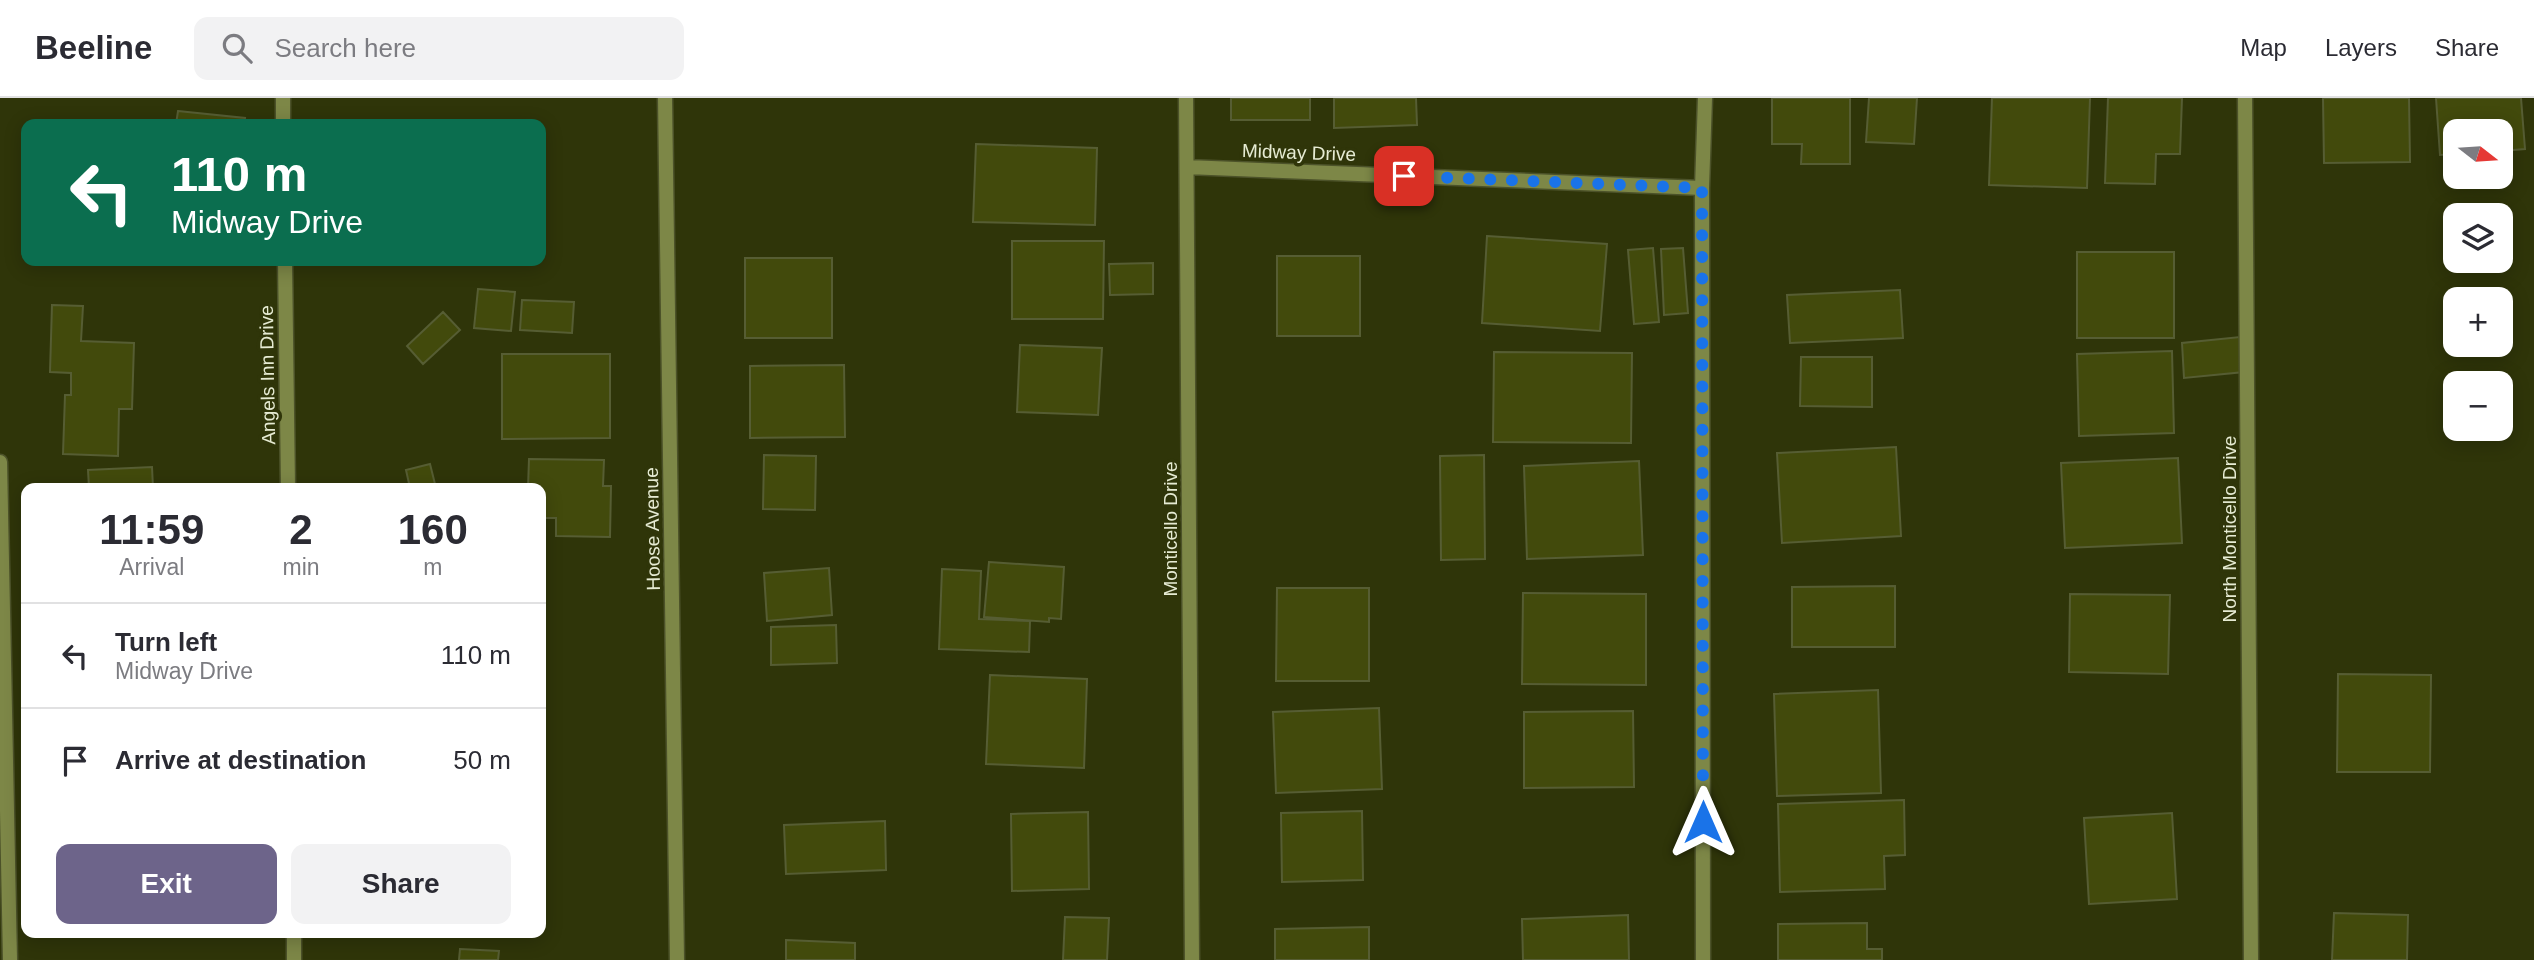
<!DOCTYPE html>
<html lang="en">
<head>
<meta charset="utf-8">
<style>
  body { margin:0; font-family:Arial,sans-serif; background:#f2f2f3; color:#2b2b33; height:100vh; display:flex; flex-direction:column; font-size:26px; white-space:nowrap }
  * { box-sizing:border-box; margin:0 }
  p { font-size:23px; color:#7c7c81 }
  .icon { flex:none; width:38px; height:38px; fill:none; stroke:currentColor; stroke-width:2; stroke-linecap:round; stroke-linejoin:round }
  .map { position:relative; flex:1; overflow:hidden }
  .side { position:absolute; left:21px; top:385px; width:525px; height:455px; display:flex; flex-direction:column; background:#fff; border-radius:14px; box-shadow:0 4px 18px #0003 }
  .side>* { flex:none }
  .banner { position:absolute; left:21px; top:21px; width:525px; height:147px; border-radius:14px; box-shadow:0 4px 18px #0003; background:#0b6e4f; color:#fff; overflow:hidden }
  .needle { width:46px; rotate:107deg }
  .fabs { position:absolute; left:2443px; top:21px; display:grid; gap:14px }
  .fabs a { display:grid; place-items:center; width:70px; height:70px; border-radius:14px; background:#fff; box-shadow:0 4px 18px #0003; font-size:35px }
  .pin { position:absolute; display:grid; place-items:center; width:60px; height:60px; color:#fff; margin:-30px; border-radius:14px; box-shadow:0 4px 10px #0006 }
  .me { position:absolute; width:77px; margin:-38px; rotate:0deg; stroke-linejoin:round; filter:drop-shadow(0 0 5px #0008) }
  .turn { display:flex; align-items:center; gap:24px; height:147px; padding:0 35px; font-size:32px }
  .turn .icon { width:91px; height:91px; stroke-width:2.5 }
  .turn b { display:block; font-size:49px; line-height:60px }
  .eta { display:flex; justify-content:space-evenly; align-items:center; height:119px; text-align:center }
  .eta b { font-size:42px; font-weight:800; line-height:49px }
  .button { display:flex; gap:14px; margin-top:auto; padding:14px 35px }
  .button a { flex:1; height:80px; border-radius:14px; background:#6d648a; color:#fff; font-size:28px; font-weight:800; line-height:80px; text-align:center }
  .button a+a { background:#f2f2f3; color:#2b2b33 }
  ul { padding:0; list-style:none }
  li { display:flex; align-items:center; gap:21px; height:105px; padding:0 35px; border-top:2px solid #e1e1e2 }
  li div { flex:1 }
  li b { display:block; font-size:26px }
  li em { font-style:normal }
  header { display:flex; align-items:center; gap:42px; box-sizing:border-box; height:98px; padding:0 35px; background:#fff; border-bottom:2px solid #e1e1e2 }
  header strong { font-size:33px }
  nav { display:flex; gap:38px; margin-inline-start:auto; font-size:24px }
  .search { width:490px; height:63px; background:#f2f2f3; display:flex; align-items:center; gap:18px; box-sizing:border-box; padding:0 24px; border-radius:14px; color:#7c7c81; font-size:26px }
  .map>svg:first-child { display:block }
</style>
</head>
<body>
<header>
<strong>Beeline</strong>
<div class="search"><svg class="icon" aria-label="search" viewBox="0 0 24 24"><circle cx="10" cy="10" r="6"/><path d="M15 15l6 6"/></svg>Search here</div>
<nav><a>Map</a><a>Layers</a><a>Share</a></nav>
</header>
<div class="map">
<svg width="2534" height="862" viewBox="0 0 2534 862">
  <rect width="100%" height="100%" fill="#2f3509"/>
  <path fill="#424a0c" stroke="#565d33" stroke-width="2" d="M1231,0h79v22h-79z
    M1334,0h82l1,27 -83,3z
    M1772,0h78v66h-49l1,-20h-30z
    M1869,0h48l-3,46 -48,-2z
    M1992,0h98l-3,90 -98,-3z
    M2108,0h74l-2,56h-24l-1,30 -50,-1z
    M2323,0h86l1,64 -86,1z
    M2436,0h85l4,51 -24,2v-20h-46v23l-15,1z
    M178,13l67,7 -1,6h-68z
    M976,46l121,4 -2,77 -122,-3z
    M1487,138l120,8 -7,87 -118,-8z
    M1012,143h92l-1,78h-91z
    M1653,150l6,74 -25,2 -6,-74z
    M1683,150l5,65 -24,2 -3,-66z
    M2077,154h97v86h-97z
    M1277,158h83v80h-83z
    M745,160h87v80h-87z
    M1153,165v31l-43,1 -1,-31z
    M478,191l37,3 -4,39 -37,-3z
    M1900,192l3,48 -113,5 -3,-48z
    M522,202l52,2 -2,31 -52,-3z
    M52,207l31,1 -2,35 53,2 -2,66h-13l-1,47 -55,-2 2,-59h6v-22l-21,-1z
    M443,214l17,18 -37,34 -16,-18z
    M2240,239l4,35 -60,6 -2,-35z
    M1020,247l82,3 -4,67 -81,-3z
    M2172,253l2,82 -95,3 -2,-82z
    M1494,254l138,1 -1,90 -138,-1z
    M502,256h108v84l-108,1z
    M1801,259h71v50l-72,-1z
    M844,267l1,72 -95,1v-72z
    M1896,349l5,89 -119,7 -5,-90z
    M764,357l52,1 -1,54 -52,-1z
    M1484,357l1,104 -44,1 -1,-104z
    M2178,360l4,85 -117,5 -4,-85z
    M529,361l75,1 -1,26h8l-1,51 -54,-1v-18h-15v-30h-13z
    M1639,363l4,94 -116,4 -3,-93z
    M430,366l6,24h-26l-4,-18z
    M152,369l1,21h-64l-1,-18z
    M989,464l75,5 -3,52 -12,-1v4l-65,-5z
    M829,470l3,47 -65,6 -3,-48z
    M942,471l39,2 -2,48 51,2 -1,31 -90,-3z
    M1895,488v61h-103v-60z
    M1277,490h92v93h-93z
    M1523,495l123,1v91l-124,-1z
    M2070,496l100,1 -2,79 -99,-2z
    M836,527l1,38 -66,2v-38z
    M2338,576l93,1 -1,97h-93z
    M990,577l97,4 -3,89 -98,-4z
    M1878,592l3,103 -104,3 -3,-102z
    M1379,610l3,81 -106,4 -3,-81z
    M1633,613l1,76 -110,1v-76z
    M1904,702l1,55 -21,1 1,33 -105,3 -2,-88z
    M1362,713l1,69 -81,2 -1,-69z
    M1088,714l1,77 -77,2 -1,-77z
    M2172,715l5,86 -88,5 -5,-86z
    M885,723l1,49 -100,4 -2,-49z
    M2334,815l74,2 -1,45h-75z
    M1628,817l1,45h-106l-1,-41z
    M1065,819l44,1 -2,42h-44z
    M1867,825v26h15v11h-104v-36z
    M1369,829v33h-94v-31z
    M786,842l69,3v17h-69z
    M460,851l39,2 -1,9h-39z"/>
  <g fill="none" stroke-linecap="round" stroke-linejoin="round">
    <defs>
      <path id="minor" d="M283,0v26
        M665,0l12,862
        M1186,0l6,862
        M2245,0l6,862
        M1187,69l515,21
        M285,163l3,227
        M0,364l10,498
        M294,835v27
        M1703,862l-1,-772 3,-90"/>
    </defs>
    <use href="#minor" stroke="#4c5229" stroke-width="17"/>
    <use href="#minor" stroke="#7d8747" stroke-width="14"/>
  </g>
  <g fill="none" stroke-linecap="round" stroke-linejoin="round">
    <path stroke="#1a73e8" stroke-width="12" stroke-dasharray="0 21.6" d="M1404,78l298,12 1,634"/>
  </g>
  <g text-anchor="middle" stroke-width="7" stroke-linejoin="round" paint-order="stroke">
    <g font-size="19" fill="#e6ebd3" stroke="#2f3509">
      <text transform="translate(1299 54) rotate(2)" y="7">Midway Drive</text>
      <text transform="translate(267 277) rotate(-91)" y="7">Angels Inn Drive</text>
      <text transform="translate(652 431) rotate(-91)" y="7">Hoose Avenue</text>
      <text transform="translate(1170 431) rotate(-90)" y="7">Monticello Drive</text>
      <text transform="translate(2229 431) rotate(-90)" y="7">North Monticello Drive</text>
    </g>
  </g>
</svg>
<div class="fabs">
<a><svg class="needle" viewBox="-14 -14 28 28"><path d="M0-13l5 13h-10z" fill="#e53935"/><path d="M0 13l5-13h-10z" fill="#7c7c81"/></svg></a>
<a><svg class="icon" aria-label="layers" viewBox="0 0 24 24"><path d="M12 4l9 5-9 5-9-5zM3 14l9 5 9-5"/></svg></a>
<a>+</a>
<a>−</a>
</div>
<div class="pin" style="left:1404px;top:78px;background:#d93025"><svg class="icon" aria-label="arrive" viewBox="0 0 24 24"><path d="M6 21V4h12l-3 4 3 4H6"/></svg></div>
<svg class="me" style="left:1703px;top:724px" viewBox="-20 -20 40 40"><path d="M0-17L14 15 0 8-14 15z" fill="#1a73e8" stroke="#fff" stroke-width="4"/></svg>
<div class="banner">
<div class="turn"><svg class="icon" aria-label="left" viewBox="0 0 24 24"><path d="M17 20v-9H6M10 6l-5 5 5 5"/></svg><div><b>110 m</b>Midway Drive</div></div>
</div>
<section class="side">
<div class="eta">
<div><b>11:59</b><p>Arrival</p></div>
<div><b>2</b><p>min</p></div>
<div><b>160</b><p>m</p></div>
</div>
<ul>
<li><svg class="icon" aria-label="left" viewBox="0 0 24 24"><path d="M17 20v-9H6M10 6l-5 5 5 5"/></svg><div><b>Turn left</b><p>Midway Drive</p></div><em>110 m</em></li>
<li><svg class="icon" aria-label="arrive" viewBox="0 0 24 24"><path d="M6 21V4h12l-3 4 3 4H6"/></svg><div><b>Arrive at destination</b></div><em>50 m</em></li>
</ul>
<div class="button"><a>Exit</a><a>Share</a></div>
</section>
</div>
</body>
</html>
